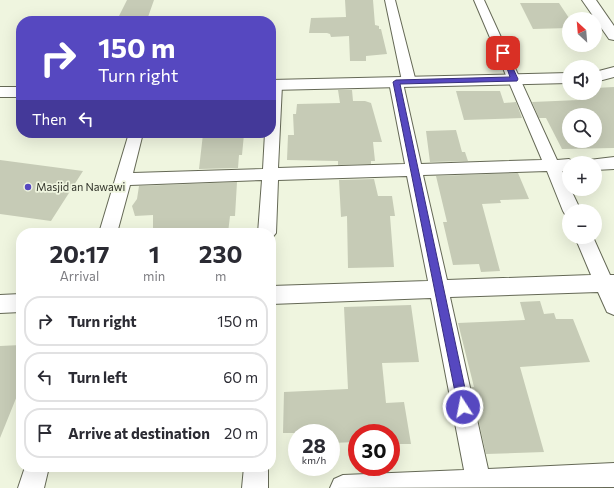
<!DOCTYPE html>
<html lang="en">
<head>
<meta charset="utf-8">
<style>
  body { margin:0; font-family:Commissioner,sans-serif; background:#f2f2f3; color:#2b2b33; height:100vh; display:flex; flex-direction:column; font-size:15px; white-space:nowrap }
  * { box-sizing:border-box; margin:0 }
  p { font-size:13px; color:#7c7c81 }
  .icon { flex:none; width:22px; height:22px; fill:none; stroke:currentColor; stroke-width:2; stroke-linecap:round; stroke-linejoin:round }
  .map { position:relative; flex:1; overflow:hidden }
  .side { position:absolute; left:16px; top:228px; width:260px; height:244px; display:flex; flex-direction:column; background:#fff; border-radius:16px; box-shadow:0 4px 16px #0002 }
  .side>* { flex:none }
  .hud { position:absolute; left:16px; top:16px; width:260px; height:122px; border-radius:16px; box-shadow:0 4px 16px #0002; background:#5648c0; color:#fff; overflow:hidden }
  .needle { width:26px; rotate:334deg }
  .tools { position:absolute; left:562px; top:12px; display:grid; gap:8px }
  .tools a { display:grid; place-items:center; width:40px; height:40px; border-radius:50%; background:#fff; box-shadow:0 4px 16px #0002; font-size:20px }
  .speed { position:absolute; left:288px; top:424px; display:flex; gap:8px; font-size:20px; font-weight:700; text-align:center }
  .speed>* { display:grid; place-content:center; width:52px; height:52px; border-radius:50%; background:#fff; box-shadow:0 4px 16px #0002; line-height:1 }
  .speed small { font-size:10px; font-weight:400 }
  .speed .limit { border:6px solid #d22; background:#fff; color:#111 }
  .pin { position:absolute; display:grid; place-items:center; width:34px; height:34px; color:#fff; margin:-17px; border-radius:8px; box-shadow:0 2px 6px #0006 }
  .me { position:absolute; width:44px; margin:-22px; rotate:349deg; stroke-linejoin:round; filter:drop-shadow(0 0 3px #0008) }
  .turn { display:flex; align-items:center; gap:14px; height:84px; padding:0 16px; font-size:18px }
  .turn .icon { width:52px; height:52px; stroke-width:2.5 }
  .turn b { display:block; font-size:28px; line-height:34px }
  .then { display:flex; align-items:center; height:38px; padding:0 16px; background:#0003; gap:8px; font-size:15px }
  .eta { display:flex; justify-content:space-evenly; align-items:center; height:68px; text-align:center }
  .eta b { font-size:24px; font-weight:700; line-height:28px }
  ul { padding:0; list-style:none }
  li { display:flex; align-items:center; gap:12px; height:50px; margin:0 8px 6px; padding:0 8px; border:2px solid #e1e1e2; border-radius:16px }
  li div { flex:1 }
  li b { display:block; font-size:15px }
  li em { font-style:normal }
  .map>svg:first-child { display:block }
</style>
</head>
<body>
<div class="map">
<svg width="614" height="488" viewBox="0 0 614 488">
  <rect width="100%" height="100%" fill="#eff5df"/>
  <path fill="#c6cbb6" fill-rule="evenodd" d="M127,0h27l-6,17 -29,-1z
    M345,0h28l2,25 4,1v3h2l6,25 -21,2v5h-16l-1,-25 -18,1 -1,-3 -3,-1h-18l2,-15 35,-1z
    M520,3h39l10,15v10l-36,1z
    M614,87v61l-52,1 -16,-31h-7l-7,-16 47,-2 -5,-7h21v-5zM569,115h26v26h-26z
    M338,90h14l1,11h12l6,2 11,39h-9l2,19h-4v3l-33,1v-4l-51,-1 1,-25h6l-1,-21h3l1,-10 43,-1z
    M456,91h44l4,12 12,-1 6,16 -58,2z
    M456,130l6,22h3l3,9 -38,1 -4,-31z
    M203,134h41l-2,21h-3l-1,13 -39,1z
    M0,160l83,11 -32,50 -51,-7z
    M518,173l11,26 -29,1 1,3 -19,1 18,67 -19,1 -2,-8 -26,1 -10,-43h4l-11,-46z
    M374,179l4,17h14l3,20h-5l4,51 -46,1 -1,-52 -6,1 -2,-37z
    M237,182l-2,34h-5l-2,17h-75v-18l-18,1 -3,-10 5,-7 2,-13z
    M540,301l4,13 10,-1 2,6h17l17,43 -70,5 24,85 -58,2 -15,-67h3l-16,-64 67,-3 -5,-18z
    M411,305l8,57 -37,1 4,40 18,-1 7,42h-20v-11h-34v9l-26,1v-10h-48l1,-41 64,-3 -4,-82z
    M21,345v41l-21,52v-92z"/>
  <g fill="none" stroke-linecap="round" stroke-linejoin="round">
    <defs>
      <path id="minor" d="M385,0h10l21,82 -2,3 -5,1 -6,-3 18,81 121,-4 -68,-160h10l73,160 12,-1 7,4h-7v8h-7l19,40h-12v6l-3,-1 -3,-5 -16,-40 -124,4 24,105 144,-5 -16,-38h18l17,38h4v40l-7,-3 -9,-20 -148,5 38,172 126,-6v24l-284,1 4,-9 9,-4 121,-5 -33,-172 -160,6v-18l157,-5 -21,-105 -129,4 -2,53 -5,6v-6h-13l4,-53 -132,5 -13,48h-18l30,-100h14l-10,40 130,-4 2,-36h6v-51h9l2,3 -4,83 127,-4 -16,-82 2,-3 5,-1 6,3z
        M614,157v12l-19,1v-7h-7l1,-3z
        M21,294v18l-21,1v-18z
        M25,467h24l-5,21h-26z
        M244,467h24v21h-26z"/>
      <path id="tertiary" d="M614,67v10l-19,5v-10z
        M569,73v10l-298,7v-10z
        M0,87h21v10h-21z"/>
      <path id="trunk" d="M582,0h14l18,26v14l-5,-1z"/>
    </defs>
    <use href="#minor" stroke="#656956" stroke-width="2"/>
    <use href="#tertiary" stroke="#656956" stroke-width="2"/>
    <use href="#trunk" stroke="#656956" stroke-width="2"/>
    <use href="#minor" fill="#fff" fill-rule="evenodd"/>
    <use href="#tertiary" fill="#fff" fill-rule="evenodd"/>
    <use href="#trunk" fill="#fff" fill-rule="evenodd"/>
  </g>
  <path fill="#5648c0" stroke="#382f7d" d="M501,51l5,2 12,26 -1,2 -117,3 69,323 -2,4 -4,2 -4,-2 -1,-4 -65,-325 3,-2 114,-3z"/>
  <circle fill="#5648c0" stroke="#eff5df" stroke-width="1.5" cx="28" cy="187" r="4"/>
  <g text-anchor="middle" stroke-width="3.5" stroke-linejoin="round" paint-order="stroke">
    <g font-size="11" fill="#303229" stroke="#eff5df" text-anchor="start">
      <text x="36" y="191">Masjid an Nawawi</text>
    </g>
  </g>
</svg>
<div class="tools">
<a><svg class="needle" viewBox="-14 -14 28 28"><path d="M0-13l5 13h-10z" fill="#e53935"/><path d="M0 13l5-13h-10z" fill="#7c7c81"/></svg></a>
<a><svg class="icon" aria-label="sound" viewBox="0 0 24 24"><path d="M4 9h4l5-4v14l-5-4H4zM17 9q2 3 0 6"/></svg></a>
<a><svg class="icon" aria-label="search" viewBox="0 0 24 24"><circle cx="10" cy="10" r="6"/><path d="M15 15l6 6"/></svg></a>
<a>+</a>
<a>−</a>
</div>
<div class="speed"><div>28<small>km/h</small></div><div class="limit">30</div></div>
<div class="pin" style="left:503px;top:53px;background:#d93025"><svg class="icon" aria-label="arrive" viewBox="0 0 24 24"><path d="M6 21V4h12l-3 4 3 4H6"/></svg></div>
<svg class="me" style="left:463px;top:407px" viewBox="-20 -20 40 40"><circle r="17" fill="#5648c0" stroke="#fff" stroke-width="3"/><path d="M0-11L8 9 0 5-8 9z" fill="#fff"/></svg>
<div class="hud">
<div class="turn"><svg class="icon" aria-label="right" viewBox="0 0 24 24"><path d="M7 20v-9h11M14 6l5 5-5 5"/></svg><div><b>150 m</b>Turn right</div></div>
<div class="then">Then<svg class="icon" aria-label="left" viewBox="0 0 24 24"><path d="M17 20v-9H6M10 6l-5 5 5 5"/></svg></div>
</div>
<section class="side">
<div class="eta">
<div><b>20:17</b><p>Arrival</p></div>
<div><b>1</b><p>min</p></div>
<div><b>230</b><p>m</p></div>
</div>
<ul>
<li><svg class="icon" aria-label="right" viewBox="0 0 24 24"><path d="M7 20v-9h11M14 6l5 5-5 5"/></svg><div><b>Turn right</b></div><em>150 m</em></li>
<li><svg class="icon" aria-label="left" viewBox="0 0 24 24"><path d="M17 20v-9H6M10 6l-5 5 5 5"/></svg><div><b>Turn left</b></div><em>60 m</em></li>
<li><svg class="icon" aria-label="arrive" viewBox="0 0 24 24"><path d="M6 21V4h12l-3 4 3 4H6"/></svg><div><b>Arrive at destination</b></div><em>20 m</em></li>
</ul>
</section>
</div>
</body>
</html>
